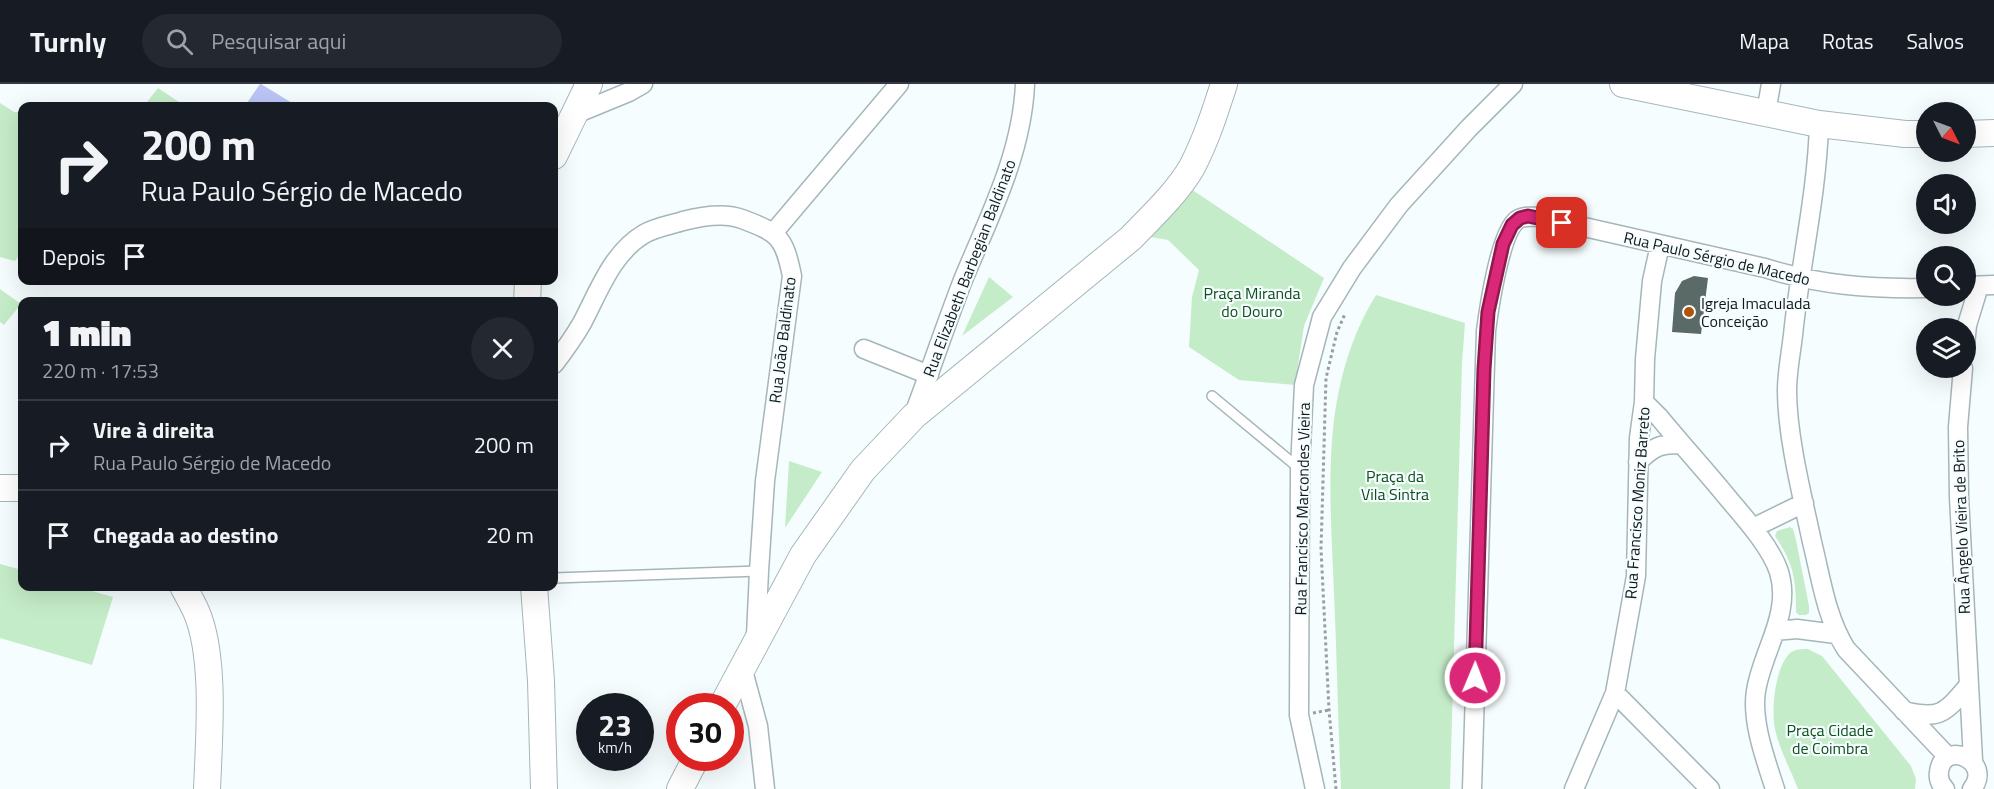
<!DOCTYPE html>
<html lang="pt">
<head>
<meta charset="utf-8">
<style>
  body { margin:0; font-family:"Titillium Web",sans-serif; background:#242831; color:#f1f3f6; height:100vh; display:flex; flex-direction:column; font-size:22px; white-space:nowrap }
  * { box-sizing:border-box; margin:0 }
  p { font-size:20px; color:#9ea1a6 }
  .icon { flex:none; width:33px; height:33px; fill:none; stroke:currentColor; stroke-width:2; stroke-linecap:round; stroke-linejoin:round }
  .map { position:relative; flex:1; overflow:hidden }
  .panel { position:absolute; left:18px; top:213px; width:540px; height:294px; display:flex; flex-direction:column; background:#171b24; border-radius:12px; box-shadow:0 6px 24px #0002 }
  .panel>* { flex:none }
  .hud { position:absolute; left:18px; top:18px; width:540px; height:183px; border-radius:12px; box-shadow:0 6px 24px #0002; background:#171b24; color:#f1f3f6; overflow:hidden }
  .needle { width:39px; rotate:132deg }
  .fabs { position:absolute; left:1916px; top:18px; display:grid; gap:12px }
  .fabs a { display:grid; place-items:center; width:60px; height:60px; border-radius:50%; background:#171b24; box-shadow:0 6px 24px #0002; font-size:30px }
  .speed { position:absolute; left:576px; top:609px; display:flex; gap:12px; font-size:30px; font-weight:700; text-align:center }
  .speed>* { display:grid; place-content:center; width:78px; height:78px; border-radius:50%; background:#171b24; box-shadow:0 6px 24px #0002; line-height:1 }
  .speed small { font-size:15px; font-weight:400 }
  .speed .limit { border:9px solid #d22; background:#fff; color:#111 }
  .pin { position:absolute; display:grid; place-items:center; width:51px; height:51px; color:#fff; margin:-26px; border-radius:12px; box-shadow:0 3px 9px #0006 }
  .me { position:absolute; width:66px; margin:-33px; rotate:1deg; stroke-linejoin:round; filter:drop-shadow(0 0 4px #0008) }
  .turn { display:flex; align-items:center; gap:21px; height:126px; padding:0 24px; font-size:27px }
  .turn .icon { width:78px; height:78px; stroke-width:2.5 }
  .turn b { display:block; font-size:42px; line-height:51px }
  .then { display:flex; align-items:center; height:57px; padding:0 24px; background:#0003; gap:12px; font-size:22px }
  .round { display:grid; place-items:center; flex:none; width:63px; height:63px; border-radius:32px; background:#242831 }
  .overview { display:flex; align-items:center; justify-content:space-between; height:102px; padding:0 24px }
  h1 { font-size:36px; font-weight:800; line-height:45px }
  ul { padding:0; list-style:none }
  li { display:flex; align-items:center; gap:18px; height:90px; padding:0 24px; border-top:2px solid #363941 }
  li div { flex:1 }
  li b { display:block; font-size:22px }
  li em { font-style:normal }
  header { display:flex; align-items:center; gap:36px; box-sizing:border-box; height:84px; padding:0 30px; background:#171b24; border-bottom:2px solid #363941 }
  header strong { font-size:28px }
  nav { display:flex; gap:33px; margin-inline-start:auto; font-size:21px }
  .search { width:420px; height:54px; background:#242831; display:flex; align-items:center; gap:15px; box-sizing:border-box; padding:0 21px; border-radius:33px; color:#9ea1a6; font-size:22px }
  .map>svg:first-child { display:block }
</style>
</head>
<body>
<header>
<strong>Turnly</strong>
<div class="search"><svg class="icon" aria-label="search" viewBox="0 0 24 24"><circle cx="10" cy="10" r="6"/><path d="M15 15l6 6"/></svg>Pesquisar aqui</div>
<nav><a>Mapa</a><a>Rotas</a><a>Salvos</a></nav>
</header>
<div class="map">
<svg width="1994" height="705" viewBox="0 0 1994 705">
  <rect width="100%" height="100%" fill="#f6fdfe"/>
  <path fill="#c5ecc8" d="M158,4l27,18h-41z
    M0,19l14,9h8v140l-7,9 -15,-4z
    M1188,103l136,91 -20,48 -9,59 -56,-5 -50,-33 3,-50 7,-27 -31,-30 -24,-4z
    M989,193l24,20 -51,39z
    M0,205l21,15 -17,21 -4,-3z
    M1376,211l89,28 -3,40 -12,426h-109c-3,-65 -4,-131 -7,-196 -4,-104 -15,-205 42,-298z
    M789,377l33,11 -37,56z
    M1790,443l3,2 3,11 13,66v7l-3,2h-7l-3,-3c0,-32 -2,-48 -21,-76l2,-5z
    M0,480l22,6v16l56,1 35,10 -21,68 -92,-27z
    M1808,565l14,7 89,110 5,13 -1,10h-117c-7,-19 -19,-40 -23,-60 -4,-19 0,-62 15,-76 5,-4 12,-4 18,-4z"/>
  <path fill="#bcc5f6" d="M260,0h1l36,22h-52z"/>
  <path fill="#5a6a66" d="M1694,192l14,2 -7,56 -29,-2 3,-39 7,-12z"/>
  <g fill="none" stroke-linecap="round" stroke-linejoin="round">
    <defs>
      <path id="lane" d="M1212,312l88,73
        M554,494l205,-7"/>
      <path id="street" d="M1766,29l5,-29
        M573,31l56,-23 14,-8
        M1819,40c-2,71 -19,141 -26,211 -2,18 -6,37 -6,55 0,46 15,105 25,152 9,36 14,75 34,107l102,108
        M774,148l125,-148
        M1965,202l29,-1
        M1965,261l2,-20 12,-39
        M864,265l65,26
        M554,280c10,-13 20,-27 28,-41 17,-32 30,-70 62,-89 12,-7 27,-9 39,-13 19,-5 41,-9 59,-2 37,14 42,18 50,57l-27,205 -6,90 -3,65
        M1963,284l-5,59 1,70 14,263
        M1644,318l15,15c22,27 46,53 68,80 17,20 44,50 52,75 13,42 -17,79 -23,119 -5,30 10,70 19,98
        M914,330c17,-45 32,-90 49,-134 26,-63 59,-126 62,-196
        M1638,378c16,-16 22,-18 44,-18
        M1753,444l51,-25
        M1775,547l22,-2 39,5
        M742,583l16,59 7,63
        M1615,609l95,96
        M1904,627c36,9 41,2 64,-25
        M1315,705l-16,-74 1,-246 4,-84 18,-68 30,-49 47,-63 70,-77 44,-44
        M1472,705l14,-458c3,-23 14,-98 31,-111 7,-5 15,-3 23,-3l225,51c55,17 104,21 161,20
        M1574,705l41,-96 21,-117 3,-138 5,-36 1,-43 7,-78 8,-36
        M1945,705c-5,-5 -7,-10 -6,-17 4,-34 55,-11 33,17"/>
      <path id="secondary" d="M1623,0l196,40 86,10h21
        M1965,50l29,-1
        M554,72l35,-72
        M527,218l1,-22
        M0,404h22
        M183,502c4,8 9,16 13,25 20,45 13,128 11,178
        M534,502l7,95 3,108
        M722,622l81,-151 60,-85 51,-54 217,-178c21,-22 46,-45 61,-71 14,-27 23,-55 32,-83
        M680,705l16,-31"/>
    </defs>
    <use href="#lane" stroke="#a5b6ba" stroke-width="12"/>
    <use href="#street" stroke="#a5b6ba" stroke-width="21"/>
    <use href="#secondary" stroke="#a5b6ba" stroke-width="28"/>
    <path stroke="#999fa0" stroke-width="3" stroke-dasharray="3 3" stroke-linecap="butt" d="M1313,629l16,-3
      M1336,705l-7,-79 -8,-161 5,-171 11,-46 8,-18"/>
    <use href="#lane" stroke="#fff" stroke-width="9"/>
    <use href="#street" stroke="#fff" stroke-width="18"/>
    <use href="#secondary" stroke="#fff" stroke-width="26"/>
  </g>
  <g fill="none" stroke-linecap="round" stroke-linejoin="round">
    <defs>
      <path id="route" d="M1475,594l9,-309 4,-57 15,-68 9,-19 8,-7 8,-2 34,7"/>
    </defs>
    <use href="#route" stroke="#8e194d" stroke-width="15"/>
    <use href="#route" stroke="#db2777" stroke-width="10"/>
  </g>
  <circle fill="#b25307" stroke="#f6fdfe" stroke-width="2" cx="1689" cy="228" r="6"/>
  <g text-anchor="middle" stroke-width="4.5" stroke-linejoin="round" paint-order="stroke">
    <g font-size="16" fill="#121819" stroke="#f6fdfe">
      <text transform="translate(1717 174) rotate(13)" y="6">Rua Paulo Sérgio de Macedo</text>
      <text transform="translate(969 184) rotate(-69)" y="6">Rua Elizabeth Barbegian Baldinato</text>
      <text transform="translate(782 256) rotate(-83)" y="6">Rua João Baldinato</text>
      <text transform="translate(1637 419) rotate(-86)" y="6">Rua Francisco Moniz Barreto</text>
      <text transform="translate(1302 425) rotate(-89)" y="6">Rua Francisco Marcondes Vieira</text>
      <text transform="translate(1961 443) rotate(-92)" y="6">Rua Ângelo Vieira de Brito</text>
    </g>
    <g font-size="16" fill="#104e1e" stroke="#f6fdfe">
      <text x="1252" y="215">Praça Miranda<tspan x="1252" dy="18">do Douro</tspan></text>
      <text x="1395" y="398">Praça da<tspan x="1395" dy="18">Vila Sintra</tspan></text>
      <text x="1830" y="652">Praça Cidade<tspan x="1830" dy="18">de Coimbra</tspan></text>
    </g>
    <g font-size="16" fill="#121819" stroke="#f6fdfe" text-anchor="start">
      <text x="1701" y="225">Igreja Imaculada<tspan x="1701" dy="18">Conceição</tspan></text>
    </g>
  </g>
</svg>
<div class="fabs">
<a><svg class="needle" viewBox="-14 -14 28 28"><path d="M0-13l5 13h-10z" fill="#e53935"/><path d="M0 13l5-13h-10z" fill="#9ea1a6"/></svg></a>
<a><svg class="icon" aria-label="sound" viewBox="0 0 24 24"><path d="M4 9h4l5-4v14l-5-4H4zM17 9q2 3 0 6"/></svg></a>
<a><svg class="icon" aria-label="search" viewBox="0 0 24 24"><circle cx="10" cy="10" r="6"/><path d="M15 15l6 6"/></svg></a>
<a><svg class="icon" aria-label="layers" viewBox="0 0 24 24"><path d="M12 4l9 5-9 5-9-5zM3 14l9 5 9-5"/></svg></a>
</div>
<div class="speed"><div>23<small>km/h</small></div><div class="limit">30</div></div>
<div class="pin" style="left:1562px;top:139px;background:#d93025"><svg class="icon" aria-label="arrive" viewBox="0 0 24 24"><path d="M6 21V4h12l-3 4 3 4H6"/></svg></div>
<svg class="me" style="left:1475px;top:594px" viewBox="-20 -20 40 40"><circle r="17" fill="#db2777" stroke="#fff" stroke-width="3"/><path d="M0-11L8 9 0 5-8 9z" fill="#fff"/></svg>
<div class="hud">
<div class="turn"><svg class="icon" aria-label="right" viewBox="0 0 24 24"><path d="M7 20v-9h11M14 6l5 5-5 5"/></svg><div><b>200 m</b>Rua Paulo Sérgio de Macedo</div></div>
<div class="then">Depois<svg class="icon" aria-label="arrive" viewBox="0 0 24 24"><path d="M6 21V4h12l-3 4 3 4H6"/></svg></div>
</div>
<section class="panel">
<div class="overview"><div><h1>1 min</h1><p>220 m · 17:53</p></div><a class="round"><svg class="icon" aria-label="close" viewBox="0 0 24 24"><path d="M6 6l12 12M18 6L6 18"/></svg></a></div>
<ul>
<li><svg class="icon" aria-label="right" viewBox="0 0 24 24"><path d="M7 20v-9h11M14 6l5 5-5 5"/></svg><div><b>Vire à direita</b><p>Rua Paulo Sérgio de Macedo</p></div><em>200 m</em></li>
<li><svg class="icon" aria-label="arrive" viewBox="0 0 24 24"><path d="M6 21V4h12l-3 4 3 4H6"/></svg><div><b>Chegada ao destino</b></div><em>20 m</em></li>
</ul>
</section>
</div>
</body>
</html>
